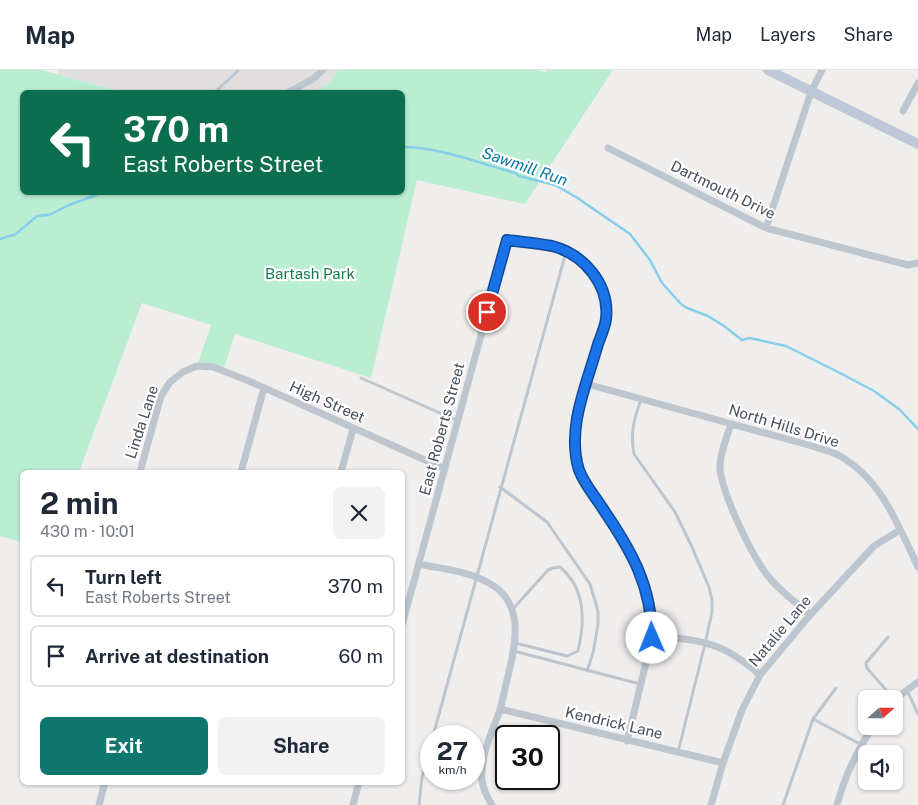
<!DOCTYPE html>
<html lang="en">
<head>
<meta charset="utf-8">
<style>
  body { margin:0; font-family:"Public Sans",sans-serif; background:#f2f2f3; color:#1f2937; height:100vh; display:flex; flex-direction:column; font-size:19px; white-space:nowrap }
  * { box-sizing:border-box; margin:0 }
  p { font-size:16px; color:#747a83 }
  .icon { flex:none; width:28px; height:28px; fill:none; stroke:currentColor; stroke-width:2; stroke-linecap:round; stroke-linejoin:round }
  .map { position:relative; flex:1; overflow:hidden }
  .panel { position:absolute; left:20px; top:400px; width:385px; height:315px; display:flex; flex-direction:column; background:#fff; border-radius:8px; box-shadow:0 1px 4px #0004 }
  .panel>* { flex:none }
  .banner { position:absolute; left:20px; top:20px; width:385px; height:105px; border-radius:8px; box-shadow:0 1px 4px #0004; background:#0b6e4f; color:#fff; overflow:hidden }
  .needle { width:32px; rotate:69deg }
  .buttons { position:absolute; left:858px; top:620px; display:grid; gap:10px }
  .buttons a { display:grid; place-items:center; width:45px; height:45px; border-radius:8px; background:#fff; box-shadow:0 1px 4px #0004; font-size:25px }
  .speed { position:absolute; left:420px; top:655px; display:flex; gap:10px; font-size:25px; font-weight:700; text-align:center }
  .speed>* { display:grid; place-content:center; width:65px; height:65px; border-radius:50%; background:#fff; box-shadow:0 1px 4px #0004; line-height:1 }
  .speed small { font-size:12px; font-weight:400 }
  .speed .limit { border:2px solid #111; border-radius:8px; background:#fff; color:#111 }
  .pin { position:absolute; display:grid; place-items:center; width:42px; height:42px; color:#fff; margin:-21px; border:2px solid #fff; border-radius:50%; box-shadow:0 1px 5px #0007 }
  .me { position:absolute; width:55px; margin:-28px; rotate:359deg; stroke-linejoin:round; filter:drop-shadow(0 0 4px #0008) }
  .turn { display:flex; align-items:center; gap:18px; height:105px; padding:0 20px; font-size:22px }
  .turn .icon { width:65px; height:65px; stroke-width:2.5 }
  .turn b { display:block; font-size:35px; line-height:42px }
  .round { display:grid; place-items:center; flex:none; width:52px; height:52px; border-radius:8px; background:#f2f2f3 }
  .overview { display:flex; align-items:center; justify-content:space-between; height:85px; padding:0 20px }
  h1 { font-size:30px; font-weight:700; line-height:38px }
  .button { display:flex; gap:10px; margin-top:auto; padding:10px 20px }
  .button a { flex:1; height:58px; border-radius:8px; background:#0f766e; color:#fff; font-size:20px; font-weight:700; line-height:58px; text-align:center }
  .button a+a { background:#f2f2f3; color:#1f2937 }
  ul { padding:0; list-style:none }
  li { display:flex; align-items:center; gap:15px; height:62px; margin:0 10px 8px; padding:0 10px; border:2px solid #e0e1e3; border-radius:8px }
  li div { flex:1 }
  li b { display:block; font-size:19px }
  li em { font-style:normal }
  header { display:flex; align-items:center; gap:30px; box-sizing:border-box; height:70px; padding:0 25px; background:#fff; border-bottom:1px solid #e0e1e3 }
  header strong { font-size:24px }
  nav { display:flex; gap:28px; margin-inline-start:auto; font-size:18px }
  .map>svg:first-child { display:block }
</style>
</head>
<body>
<header>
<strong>Map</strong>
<nav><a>Map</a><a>Layers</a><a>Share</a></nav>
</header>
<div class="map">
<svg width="918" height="735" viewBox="0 0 918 735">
  <rect width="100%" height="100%" fill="#f0eded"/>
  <path fill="#e1dedf" d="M59,0h279l-10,15 -16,7h-190l-65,-18z"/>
  <path fill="#baeed3" d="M0,0h42l80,22h-100v100h380v-100h-90l16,-7 10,-15h201l7,3 1,-3h66l-88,134 -108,-24 -46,198 -136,-44 -12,37 -26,-5 14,-41 -69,-22 -63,169h-57v70l-22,-6z"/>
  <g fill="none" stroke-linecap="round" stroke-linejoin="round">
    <path stroke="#87ceeb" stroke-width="2.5" d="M402,77c40,0 78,17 114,26l3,3 36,9 21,12 54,37 20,26 12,23 19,21 6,4 21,8 16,10 18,14 8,-2 36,8 54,27 34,18 25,18 19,20
      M0,169l16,-5 21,-18 12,-1 20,-10 36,-13"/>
    <path stroke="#bdc6cf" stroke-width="3" d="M215,22l24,-22
      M361,308l97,43
      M641,330c-7,18 -11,34 -7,54l41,58 16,33 18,42 3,13v12l-7,32 -27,108
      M500,417l47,35 43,62 8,27v13l-5,29 -6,18
      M513,539l35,-39 5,-2 7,-1c26,22 25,54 18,84l-11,5 -52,-13
      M888,567l-22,26 1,5 27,31
      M514,581l126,33
      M907,620l11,24
      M813,649l23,-31
      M433,666l133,-484
      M419,735l3,-28 9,-34
      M783,735l30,-86 47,25"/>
    <path stroke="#bdc6cf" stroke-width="7" d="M289,22l24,-13 10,-9
      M903,41l15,-28
      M608,78l158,80 142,37 10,-2
      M766,158l45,-136 11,-22
      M587,314l225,62c8,3 18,5 26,9 43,23 60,70 80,112
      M731,354c-4,13 -12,31 -11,45 3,27 34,93 53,113 11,12 25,22 37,33
      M140,402l21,-76 9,-14 13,-10 14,-6 16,1 36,14 196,88
      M241,402l23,-84
      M341,402l12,-43
      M419,494c23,5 50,7 70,19 36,20 27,60 19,93 -3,11 -5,23 -8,34 -8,22 -20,46 -18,70 1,9 5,17 10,25
      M402,555l105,-385c34,5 73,7 91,41 2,5 6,10 7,14 4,16 -2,33 -6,48 -10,35 -26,70 -23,107 1,29 23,52 38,76 21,32 43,72 38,112 -2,11 -6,22 -8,33 -6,24 -11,47 -17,70
      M652,568c29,-1 61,2 86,20 8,5 15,11 22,17
      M894,630l24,-18
      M500,639l223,54
      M99,735l6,-23
      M353,735l6,-23
      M711,735l12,-42 19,-53 18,-35 50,-60 64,-69 26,-16
      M837,735c8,-30 19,-53 36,-79"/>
    <path stroke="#bfc8d6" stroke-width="10" d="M768,0l150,74"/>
  </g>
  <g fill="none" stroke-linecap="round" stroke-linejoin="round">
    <defs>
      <path id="route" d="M487,242l20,-72c14,2 30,3 45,6 32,8 58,39 54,73 -1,8 -5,17 -8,25 -11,40 -32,84 -19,126 5,14 16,26 24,39 28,41 49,77 49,129"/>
    </defs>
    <use href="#route" stroke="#114b97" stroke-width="12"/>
    <use href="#route" stroke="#1a73e8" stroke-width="9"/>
  </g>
  <g text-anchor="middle" stroke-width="4.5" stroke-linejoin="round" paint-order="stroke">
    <g font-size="15" fill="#454e5a" stroke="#fff">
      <text transform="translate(723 120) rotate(26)" y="5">Dartmouth Drive</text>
      <text transform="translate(327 332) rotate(24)" y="5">High Street</text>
      <text transform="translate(142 352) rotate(-72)" y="5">Linda Lane</text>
      <text transform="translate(784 356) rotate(17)" y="5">North Hills Drive</text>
      <text transform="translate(442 359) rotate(-75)" y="5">East Roberts Street</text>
      <text transform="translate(780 561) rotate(-50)" y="5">Natalie Lane</text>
      <text transform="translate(614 653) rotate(13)" y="5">Kendrick Lane</text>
    </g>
    <g font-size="15" fill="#177b52" stroke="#fff">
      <text x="310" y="209">Bartash Park</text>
    </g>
    <g font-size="16" font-style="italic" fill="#0c78a6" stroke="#fff">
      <text transform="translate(525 96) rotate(19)" y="6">Sawmill Run</text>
    </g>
  </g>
</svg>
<div class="buttons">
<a><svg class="needle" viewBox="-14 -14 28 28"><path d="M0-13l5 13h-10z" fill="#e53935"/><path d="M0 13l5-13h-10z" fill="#747a83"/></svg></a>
<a><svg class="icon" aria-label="sound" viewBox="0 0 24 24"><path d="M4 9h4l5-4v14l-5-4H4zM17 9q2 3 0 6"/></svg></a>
</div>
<div class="speed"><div>27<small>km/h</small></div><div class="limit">30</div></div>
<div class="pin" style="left:487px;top:242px;background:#d93025"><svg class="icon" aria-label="arrive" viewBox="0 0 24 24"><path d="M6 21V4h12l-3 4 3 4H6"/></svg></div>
<svg class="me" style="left:652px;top:568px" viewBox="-20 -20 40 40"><circle r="19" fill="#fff"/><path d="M0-13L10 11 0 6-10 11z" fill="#1a73e8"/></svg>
<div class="banner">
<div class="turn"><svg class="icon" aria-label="left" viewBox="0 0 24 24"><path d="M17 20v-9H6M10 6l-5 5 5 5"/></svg><div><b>370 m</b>East Roberts Street</div></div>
</div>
<section class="panel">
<div class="overview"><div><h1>2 min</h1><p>430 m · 10:01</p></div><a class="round"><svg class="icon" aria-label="close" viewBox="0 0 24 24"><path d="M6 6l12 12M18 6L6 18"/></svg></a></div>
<ul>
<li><svg class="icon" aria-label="left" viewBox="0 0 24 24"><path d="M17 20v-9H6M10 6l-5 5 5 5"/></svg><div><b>Turn left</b><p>East Roberts Street</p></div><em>370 m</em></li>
<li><svg class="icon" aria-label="arrive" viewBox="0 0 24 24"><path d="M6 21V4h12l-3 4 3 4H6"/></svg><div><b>Arrive at destination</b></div><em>60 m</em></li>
</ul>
<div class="button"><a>Exit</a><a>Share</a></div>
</section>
</div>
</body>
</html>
